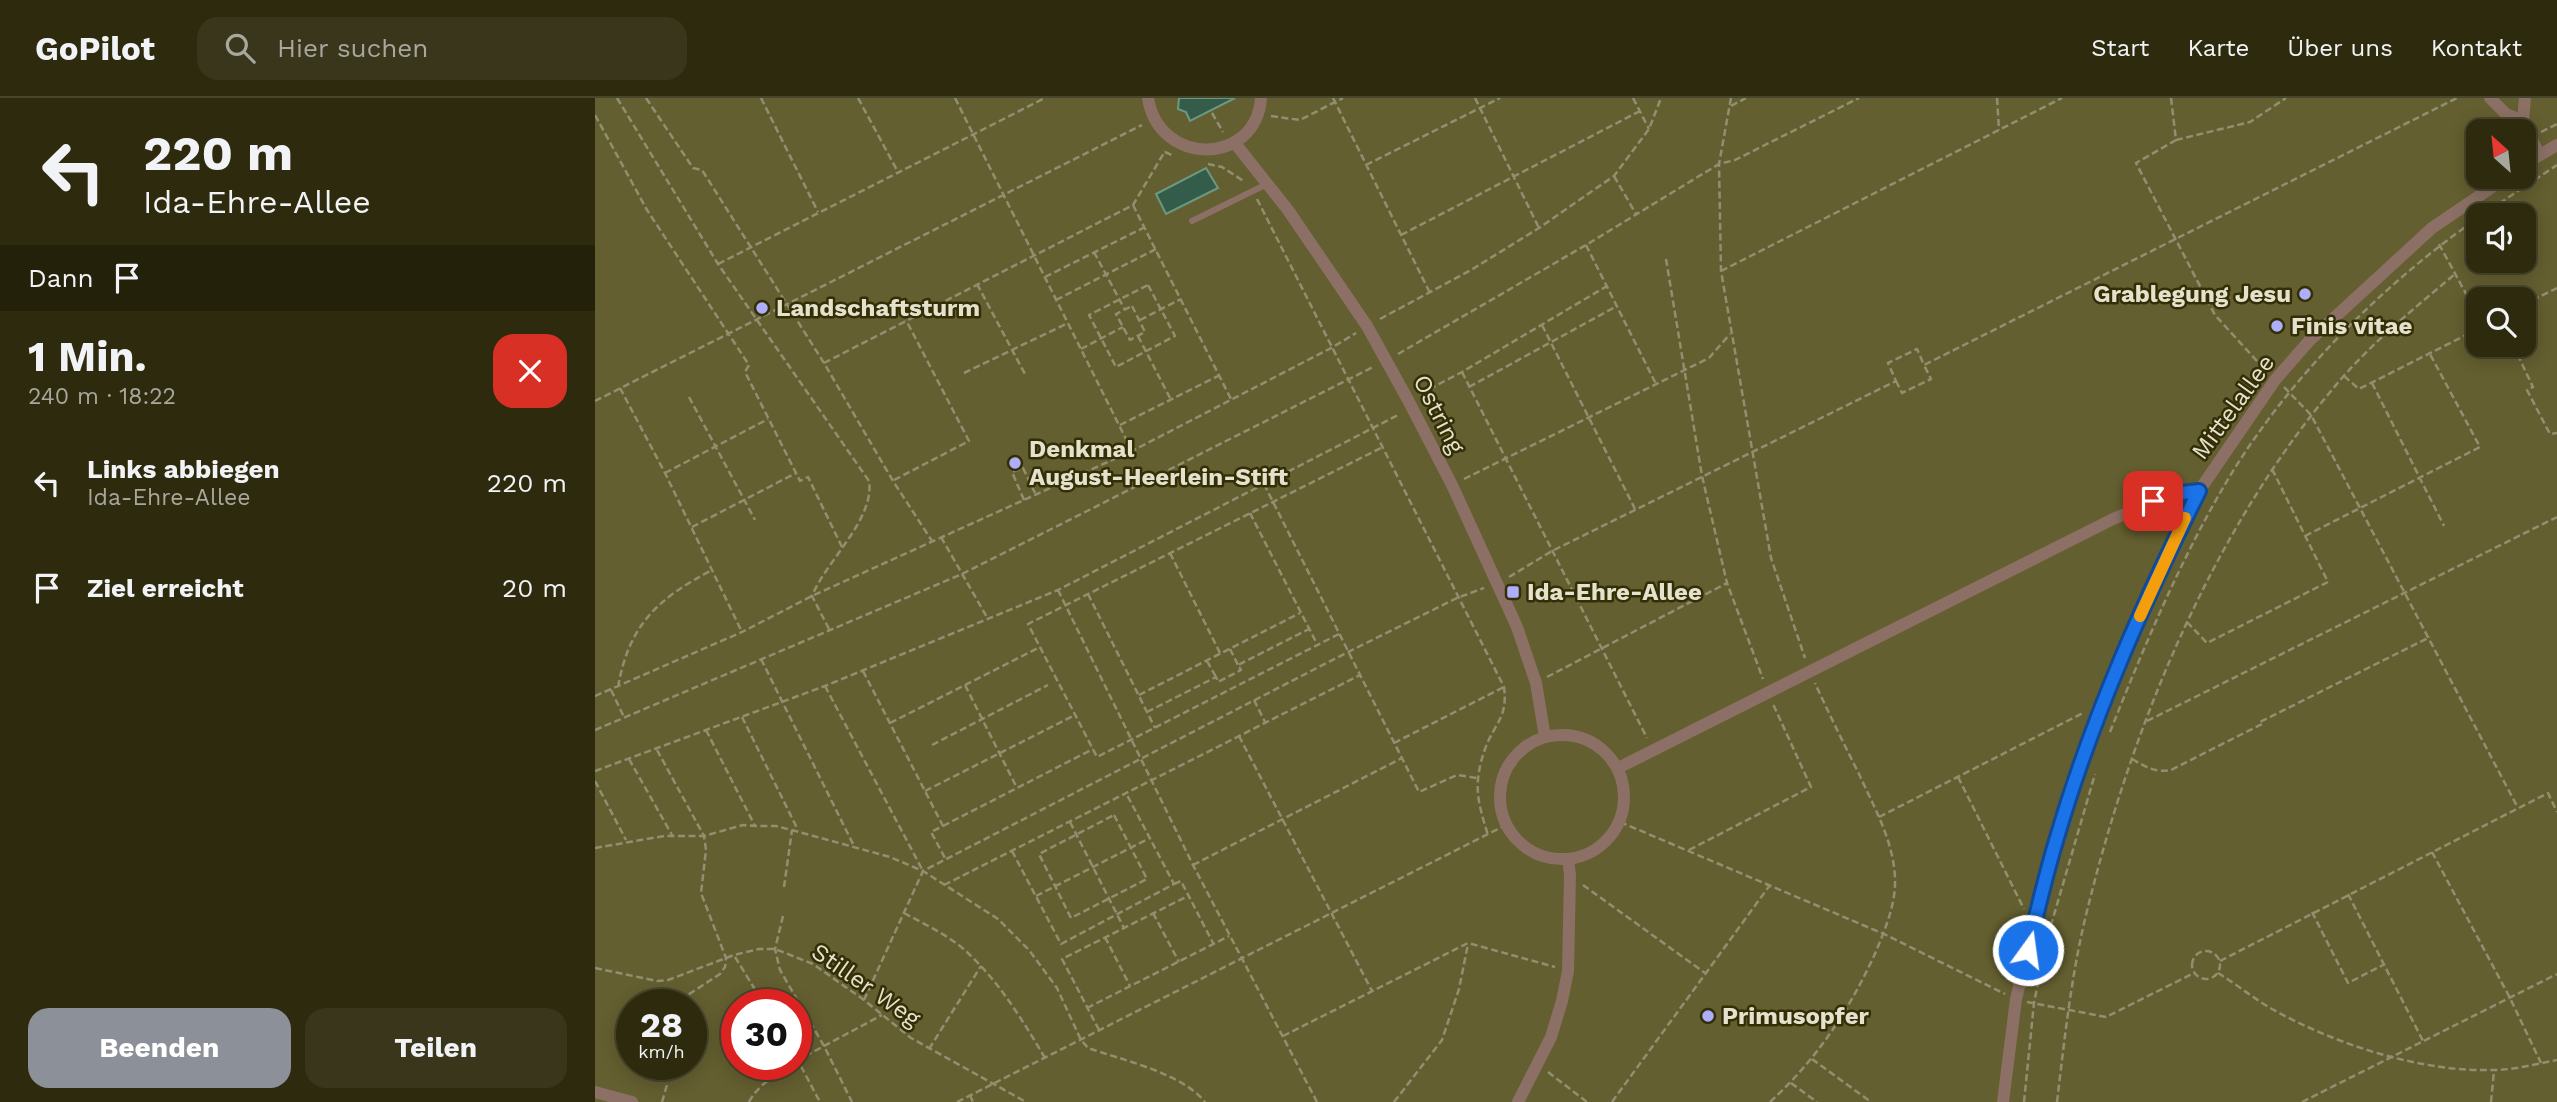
<!DOCTYPE html>
<html lang="de">
<head>
<meta charset="utf-8">
<style>
  body { margin:0; font-family:"Work Sans",sans-serif; background:#3a361b; color:#f1f3f6; height:100vh; display:flex; flex-direction:column; font-size:26px; white-space:nowrap }
  * { box-sizing:border-box; margin:0 }
  p { font-size:23px; color:#a7a79d }
  .icon { flex:none; width:38px; height:38px; fill:none; stroke:currentColor; stroke-width:2; stroke-linecap:round; stroke-linejoin:round }
  .map { position:relative; flex:1; overflow:hidden }
  .drawer { display:flex; flex-direction:column; background:#2e2a0d; width:595px }
  .drawer>* { flex:none }
  .hud { background:#2e2a0d; color:#f1f3f6; overflow:hidden }
  .needle { width:46px; rotate:333deg }
  .fabs { position:absolute; left:1871px; top:21px; display:grid; gap:14px }
  .fabs a { display:grid; place-items:center; width:70px; height:70px; border-radius:14px; background:#2e2a0d; box-shadow:0 4px 18px #0003,0 0 0 2px #49462e; font-size:35px }
  .speed { position:absolute; left:21px; top:891px; display:flex; gap:14px; font-size:35px; font-weight:700; text-align:center }
  .speed>* { display:grid; place-content:center; width:91px; height:91px; border-radius:50%; background:#2e2a0d; box-shadow:0 4px 18px #0003,0 0 0 2px #49462e; line-height:1 }
  .speed small { font-size:18px; font-weight:400 }
  .speed .limit { border:10px solid #d22; background:#fff; color:#111 }
  .pin { position:absolute; display:grid; place-items:center; width:60px; height:60px; color:#fff; margin:-30px; border-radius:14px; box-shadow:0 4px 10px #0006 }
  .me { position:absolute; width:77px; margin:-38px; rotate:14deg; stroke-linejoin:round; filter:drop-shadow(0 0 5px #0008) }
  .turn { display:flex; align-items:center; gap:24px; height:147px; padding:0 28px; font-size:32px }
  .turn .icon { width:91px; height:91px; stroke-width:2.5 }
  .turn b { display:block; font-size:49px; line-height:60px }
  .then { display:flex; align-items:center; height:66px; padding:0 28px; background:#0003; gap:14px; font-size:26px }
  .round { display:grid; place-items:center; flex:none; width:74px; height:74px; border-radius:21px; background:#3a361b }
  .head { display:flex; align-items:center; justify-content:space-between; height:119px; padding:0 28px }
  h1 { font-size:42px; font-weight:700; line-height:52px }
  .primary-button { display:flex; gap:14px; margin-top:auto; padding:14px 28px }
  .primary-button a { flex:1; height:80px; border-radius:21px; background:#8c9099; color:#fff; font-size:28px; font-weight:700; line-height:80px; text-align:center }
  .primary-button a+a { background:#3a361b; color:#f1f3f6 }
  ul { padding:0; list-style:none }
  li { display:flex; align-items:center; gap:21px; height:105px; padding:0 28px }
  li div { flex:1 }
  li b { display:block; font-size:26px }
  li em { font-style:normal }
  header { display:flex; align-items:center; gap:42px; box-sizing:border-box; height:98px; padding:0 35px; background:#2e2a0d; border-bottom:2px solid #49462e }
  header strong { font-size:33px }
  nav { display:flex; gap:38px; margin-inline-start:auto; font-size:24px }
  .search { width:490px; height:63px; background:#3a361b; display:flex; align-items:center; gap:18px; box-sizing:border-box; padding:0 24px; border-radius:21px; color:#a7a79d; font-size:26px }
  main { display:flex; flex:1; min-height:0 }
  .map>svg:first-child { display:block }
</style>
</head>
<body>
<header>
<strong>GoPilot</strong>
<div class="search"><svg class="icon" aria-label="search" viewBox="0 0 24 24"><circle cx="10" cy="10" r="6"/><path d="M15 15l6 6"/></svg>Hier suchen</div>
<nav><a>Start</a><a>Karte</a><a>Über uns</a><a>Kontakt</a></nav>
</header>
<main>
<section class="drawer">
<div class="hud">
<div class="turn"><svg class="icon" aria-label="left" viewBox="0 0 24 24"><path d="M17 20v-9H6M10 6l-5 5 5 5"/></svg><div><b>220 m</b>Ida-Ehre-Allee</div></div>
<div class="then">Dann<svg class="icon" aria-label="arrive" viewBox="0 0 24 24"><path d="M6 21V4h12l-3 4 3 4H6"/></svg></div>
</div>
<div class="head"><div><h1>1 Min.</h1><p>240 m · 18:22</p></div><a class="round" style="background:#d93025;color:#fff"><svg class="icon" aria-label="close" viewBox="0 0 24 24"><path d="M6 6l12 12M18 6L6 18"/></svg></a></div>
<ul>
<li><svg class="icon" aria-label="left" viewBox="0 0 24 24"><path d="M17 20v-9H6M10 6l-5 5 5 5"/></svg><div><b>Links abbiegen</b><p>Ida-Ehre-Allee</p></div><em>220 m</em></li>
<li><svg class="icon" aria-label="arrive" viewBox="0 0 24 24"><path d="M6 21V4h12l-3 4 3 4H6"/></svg><div><b>Ziel erreicht</b></div><em>20 m</em></li>
</ul>
<div class="primary-button"><a>Beenden</a><a>Teilen</a></div>
</section>
<div class="map">
<svg width="1962" height="1004" viewBox="0 0 1962 1004">
  <rect width="100%" height="100%" fill="#3d3811"/>
  <path fill="#645f30" fill-rule="evenodd" d="M0,0h1962v1004h-1962zM1883,33h45v46h-45zM1883,117h45v46h-45zM1883,201h45v46h-45zM37,906h59v60h-59zM142,906h59v60h-59z"/>
  <path fill="#335d4a" stroke="#6d9983" stroke-width="2" d="M584,0h56l-45,23 -4,-9 -8,-3z
    M611,70l12,20 -52,26 -10,-20z"/>
  <g fill="none" stroke-linecap="round" stroke-linejoin="round">
    <path stroke="#928f71" stroke-width="2.5" stroke-dasharray="7 3.5" stroke-linecap="butt" d="M22,0l101,166 151,217c6,38 -43,80 -57,115l18,35
      M51,0l47,70 9,2 122,193 69,118 39,60
      M166,0l57,114
      M263,0l40,74
      M360,0l177,353
      M738,0l97,195
      M880,0l64,130
      M1038,0l16,31
      M1136,0l-12,66 2,107 50,287 34,100
      M1402,0l2,32
      M1576,0l5,42 -40,23 79,152 51,56
      M1136,8l15,-8
      M617,15l11,19
      M0,17l52,95 102,155 -4,7 55,109 8,-4 34,70
      M676,18l29,4 43,-22
      M1946,34l16,-8
      M1581,42l74,-18 36,-24
      M570,54l9,4
      M613,66l14,3 23,15
      M771,67l134,-67
      M1019,78l22,38
      M662,101l247,488c4,31 -9,35 -19,62 -12,35 -8,51 3,86
      M538,107l99,196
      M1887,117l75,-50
      M806,137l239,-124
      M1844,146l39,72
      M991,147l70,139
      M499,154l31,58
      M1071,161l36,217 25,107 36,96
      M123,166l327,-166
      M1126,173l341,-173
      M450,179l100,-50
      M382,186l49,92
      M553,187l27,51 -59,31 -27,-52z
      M461,202l100,-51
      M1928,207l34,-17
      M537,208l13,26 -15,8 -14,-26z
      M785,221l91,-49 68,-42 75,-52 35,-47 12,-31
      M545,222l41,-21
      M947,227l93,184
      M543,238l32,62
      M1918,247l20,42 -6,3 23,44 7,-1
      M486,251l42,-22
      M803,256l188,-109 133,-81 16,-4 124,-62
      M229,265l309,-158 32,-54
      M867,274l185,366
      M369,275l104,-50
      M1749,278l15,13 119,-60
      M1301,283l6,12 29,-14 -7,-14
      M1777,285l72,143
      M874,289l148,-81
      M1689,289l27,28 207,393
      M25,290l45,85 77,159
      M825,296l42,-22 145,-86
      M94,299l66,123
      M0,303l547,-276
      M525,327l100,-50
      M70,375l103,-54
      M869,381l245,-121 21,-24
      M299,382l75,-39 -63,-121
      M669,386l155,308 38,-17 20,3
      M429,402l-12,-28 11,-4 13,27
      M655,415l67,131
      M97,429l104,-54
      M1710,438l175,-89 -50,-93
      M346,439l47,82
      M575,455l50,100
      M914,479l43,-26 344,-170 -8,-18 29,-14 7,16 533,-267
      M463,492l135,275 124,237
      M493,496l67,134
      M1592,524l20,21 121,-61 -56,-113
      M744,536l-242,123 -69,-133 355,-177
      M635,551l8,16
      M166,561l93,187
      M612,563l9,16
      M268,573l80,155 -12,6 14,26
      M952,579l180,-94
      M370,587l52,103
      M230,588l98,185
      M23,589c11,-62 39,-88 94,-117
      M16,592l13,27
      M544,597l161,-82
      M0,598l147,-64 70,-36 320,-145 201,-104 23,-14
      M659,602l11,22
      M552,614l69,-35 2,5 23,-12 -3,-5 71,-36
      M147,619l56,113
      M1552,623l410,-204
      M295,625l150,-76
      M0,632l367,-156 411,-207
      M111,632l49,96
      M1515,634c33,-83 69,-169 114,-246 60,-103 156,-200 254,-268
      M644,638l133,255
      M799,645l110,-56
      M337,647l116,-60
      M62,652l47,86 2,14 -5,43 25,65 -1,9 -5,7 -46,30
      M34,661l43,76
      M1537,661c14,8 23,14 39,11l91,-46 -2,-2 170,-85
      M0,673l230,-85 233,-96 342,-176
      M1363,679l66,132
      M0,683l31,59
      M330,693l150,-76
      M519,717l33,64 -76,39 -32,-64z
      M1284,719l206,-105
      M475,724l54,106
      M1025,724l264,112 121,60
      M348,728l150,-77
      M0,750l69,-12h40l39,-11 12,1h21l23,6 91,25 33,14 75,48 31,31 28,38 24,52 7,8c34,12 94,25 117,54
      M1094,752l122,-63 -38,-83
      M417,753l49,93 113,-60 -48,-91
      M1837,754l78,146 31,65
      M598,767l209,-107
      M579,786l7,-3 32,62
      M349,787l416,-210
      M988,787l122,88
      M189,789l8,-57
      M1753,796l75,147
      M441,798l112,-57
      M1717,814l36,71 35,-18
      M309,815c22,12 46,23 64,40 32,30 55,68 77,105
      M558,815l26,49
      M188,818l-8,33 5,21 44,76 28,56
      M510,839l25,49
      M1597 867a14 14 0 1 1 28 0a14 14 0 1 1-28 0Z
      M140,859l29,47
      M1625,863l328,-168 9,19
      M0,870l62,13 11,-1 66,-25 25,-6h16l38,15 51,36 47,38 115,64
      M1623,875c18,11 35,25 54,36 63,35 147,63 221,61 21,0 43,-6 64,-10
      M269,902l59,-129 425,-219 109,-54 27,-10
      M1432,904l79,15 88,-44
      M492,910l142,-72
      M504,932l-37,-71 126,-63
      M688,938l185,-93 87,24
      M334,951l52,-83
      M201,959l24,45
      M1217,961l59,43
      M201,963l86,-46
      M953,974l39,30
      M1196,985l26,19
      M375,997l3,7
      M67,1004l5,-17 -2,-21
      M154,1004c9,-17 27,-28 43,-38
      M362,1004l549,-277
      M799,1004l48,-62 17,-51 9,-45
      M1017,1004l158,-217
      M1175,1004c46,-42 78,-90 104,-146 10,-24 22,-51 21,-77 -1,-37 -21,-72 -36,-105 -15,-30 -30,-60 -44,-91
      M1429,1004l10,-99 13,-64 48,-165
      M1462,1004c8,-67 15,-134 32,-199 46,-185 127,-380 253,-525 34,-39 74,-71 113,-104
      M1707,1004l255,-128
      M1896,1004l3,-31"/>
    <path stroke="#8c7065" stroke-width="6" d="M597,123l75,-37"/>
    <path stroke="#8c7065" stroke-width="12" d="M553,0c11,69 108,68 113,0
      M1895,0l16,16 17,7
      M1930,0l-2,23 16,33
      M639,44l54,68 79,116 41,74 44,85 65,142 19,56 9,54
      M1928,67l34,-20
      M905 699a62 62 0 1 1 124 0a62 62 0 1 1-124 0Z
      M1023,670l495,-249 61,-25 25,-3
      M0,994l37,10
      M923,1004l33,-65 11,-36 6,-30 2,-96 -2,-16
      M1408,1004l13,-103 40,-159 51,-146 57,-134 35,-69 76,-111 35,-40 122,-112 75,-51"/>
  </g>
  <g fill="none" stroke-linecap="round" stroke-linejoin="round">
    <defs>
      <path id="route" d="M1433,852c9,-37 17,-73 28,-109 35,-121 87,-238 143,-350l-25,3 -21,7"/>
    </defs>
    <use href="#route" stroke="#114b97" stroke-width="18"/>
    <use href="#route" stroke="#1a73e8" stroke-width="12"/>
    <path stroke="#f59e0b" stroke-width="12" d="M1545,518l45,-98"/>
  </g>
  <g fill="#adaffb" stroke="#332e05" stroke-width="2.5">
    <circle cx="1710" cy="196" r="7"/>
    <circle cx="167" cy="210" r="7"/>
    <circle cx="1682" cy="228" r="7"/>
    <circle cx="420" cy="365" r="7"/>
    <rect x="911" y="487" width="14" height="14" rx="3.5"/>
    <circle cx="1113" cy="918" r="7"/>
  </g>
  <g text-anchor="middle" stroke-width="5" stroke-linejoin="round" paint-order="stroke">
    <g font-size="24" font-weight="bold" fill="#e4e2cd" stroke="#332e05" text-anchor="start">
      <text x="1696" y="204" text-anchor="end">Grablegung Jesu</text>
      <text x="181" y="218">Landschaftsturm</text>
      <text x="1696" y="236">Finis vitae</text>
      <text x="434" y="359">Denkmal<tspan x="434" dy="28">August-Heerlein-Stift</tspan></text>
      <text x="932" y="502">Ida-Ehre-Allee</text>
      <text x="1127" y="926">Primusopfer</text>
    </g>
    <g font-size="24" fill="#e4e2cd" stroke="#332e05">
      <text transform="translate(1638 309) rotate(-54)" y="8">Mittelallee</text>
      <text transform="translate(844 316) rotate(63)" y="8">Ostring</text>
      <text transform="translate(271 887) rotate(35)" y="8">Stiller Weg</text>
    </g>
  </g>
</svg>
<div class="fabs">
<a><svg class="needle" viewBox="-14 -14 28 28"><path d="M0-13l5 13h-10z" fill="#e53935"/><path d="M0 13l5-13h-10z" fill="#a7a79d"/></svg></a>
<a><svg class="icon" aria-label="sound" viewBox="0 0 24 24"><path d="M4 9h4l5-4v14l-5-4H4zM17 9q2 3 0 6"/></svg></a>
<a><svg class="icon" aria-label="search" viewBox="0 0 24 24"><circle cx="10" cy="10" r="6"/><path d="M15 15l6 6"/></svg></a>
</div>
<div class="speed"><div>28<small>km/h</small></div><div class="limit">30</div></div>
<div class="pin" style="left:1558px;top:403px;background:#d93025"><svg class="icon" aria-label="arrive" viewBox="0 0 24 24"><path d="M6 21V4h12l-3 4 3 4H6"/></svg></div>
<svg class="me" style="left:1433px;top:852px" viewBox="-20 -20 40 40"><circle r="17" fill="#1a73e8" stroke="#fff" stroke-width="3"/><path d="M0-11L8 9 0 5-8 9z" fill="#fff"/></svg>
</div>
</main>
</body>
</html>
